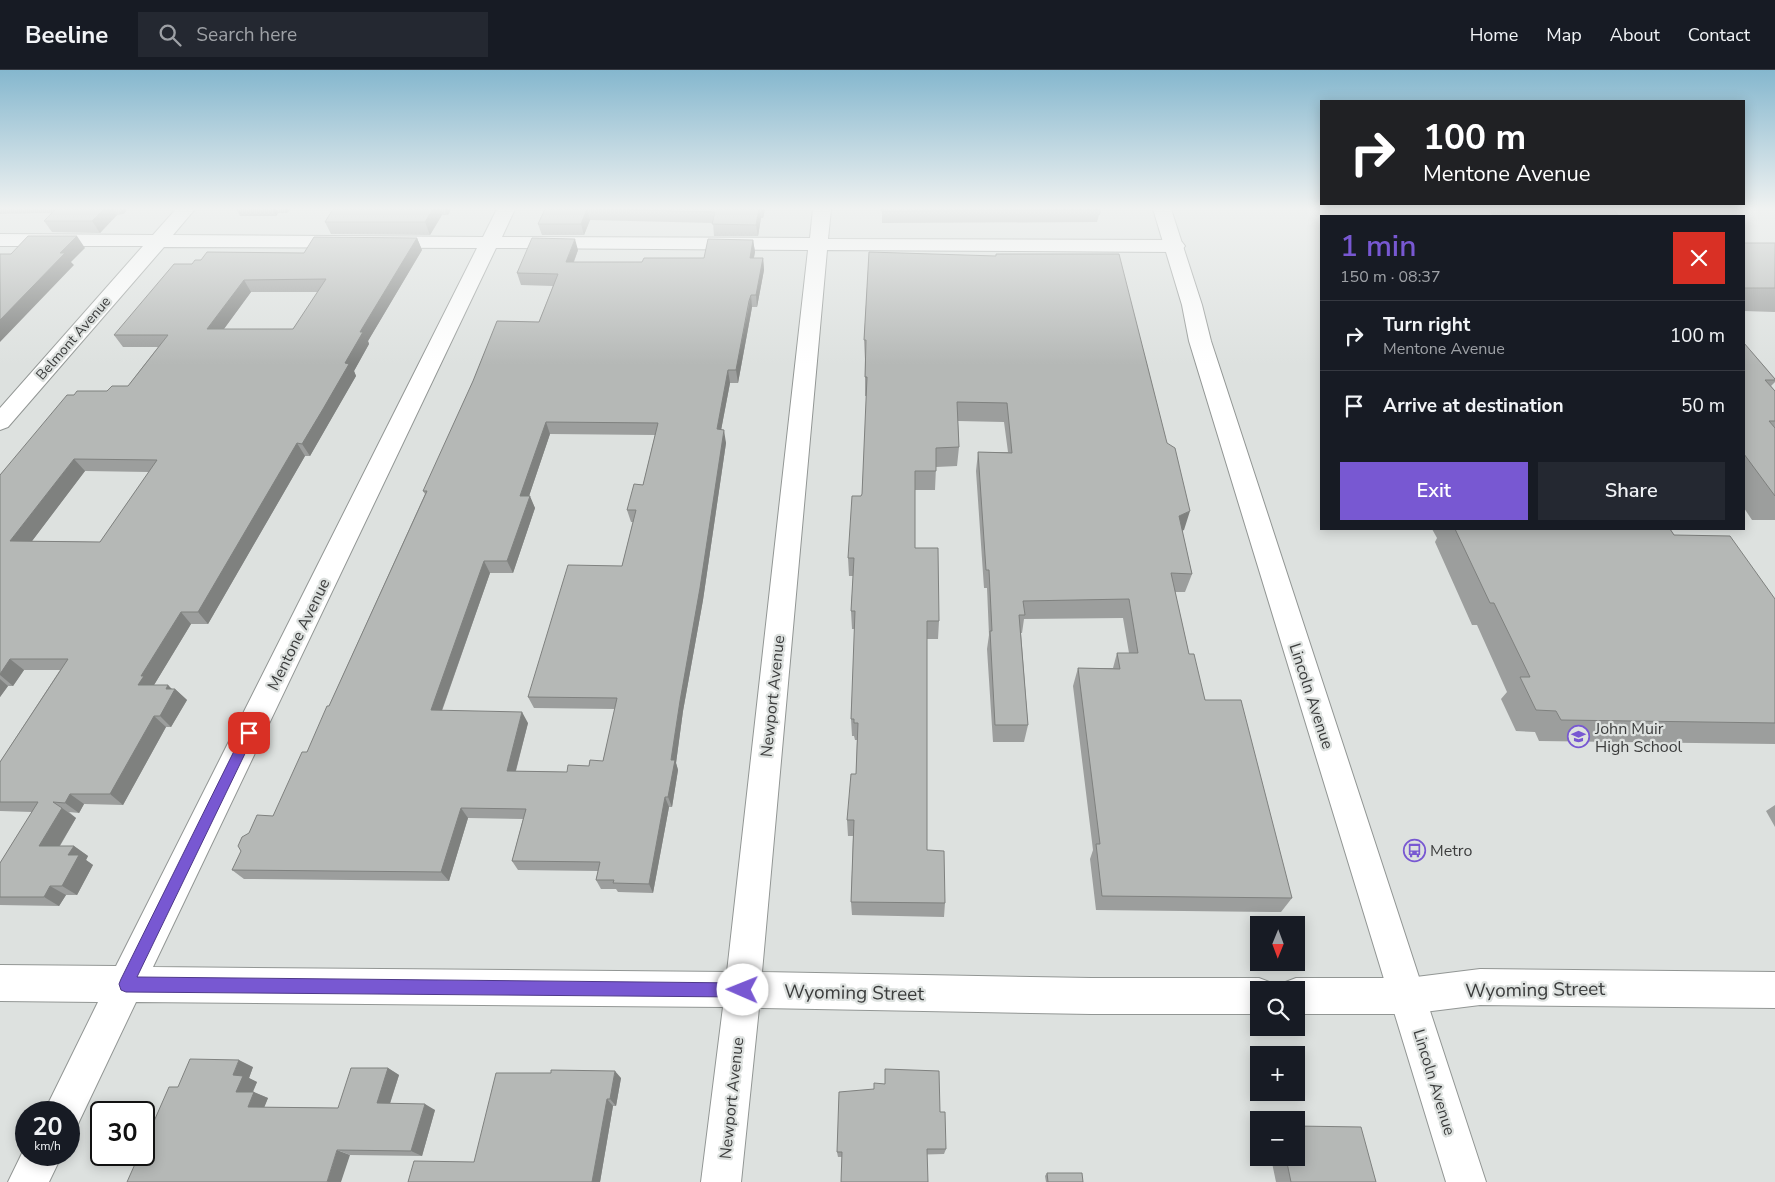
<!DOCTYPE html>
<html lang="en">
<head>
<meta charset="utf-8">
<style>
  body { margin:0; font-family:"Nunito Sans",sans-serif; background:#242831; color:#f1f3f6; height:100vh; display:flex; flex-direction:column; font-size:19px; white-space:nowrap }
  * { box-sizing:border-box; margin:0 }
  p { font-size:16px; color:#9ea1a6 }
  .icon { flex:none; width:28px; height:28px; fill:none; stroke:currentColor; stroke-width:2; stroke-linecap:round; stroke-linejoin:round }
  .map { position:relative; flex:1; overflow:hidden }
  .details { position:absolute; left:1320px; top:145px; width:425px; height:315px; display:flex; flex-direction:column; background:#171b24; border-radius:0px; box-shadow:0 2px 12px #0003 }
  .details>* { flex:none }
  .banner { position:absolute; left:1320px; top:30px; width:425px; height:105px; border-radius:0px; box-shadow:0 2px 12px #0003; background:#202124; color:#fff; overflow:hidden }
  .needle { width:32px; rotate:181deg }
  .tools { position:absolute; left:1250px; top:846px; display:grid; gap:10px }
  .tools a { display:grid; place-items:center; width:55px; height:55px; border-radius:0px; background:#171b24; box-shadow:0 2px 12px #0003; font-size:25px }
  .speed { position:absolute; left:15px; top:1031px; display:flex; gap:10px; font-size:25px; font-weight:700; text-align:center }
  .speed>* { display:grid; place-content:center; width:65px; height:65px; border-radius:50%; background:#171b24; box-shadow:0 2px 12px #0003; line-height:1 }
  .speed small { font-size:12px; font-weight:400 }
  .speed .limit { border:2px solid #111; border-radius:8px; background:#fff; color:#111 }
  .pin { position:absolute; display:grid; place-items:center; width:42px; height:42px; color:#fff; margin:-21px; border-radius:10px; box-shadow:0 2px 8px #0006 }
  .me { position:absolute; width:55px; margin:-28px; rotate:271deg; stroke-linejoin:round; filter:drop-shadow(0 0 4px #0008) }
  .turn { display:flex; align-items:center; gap:18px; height:105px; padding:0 20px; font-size:22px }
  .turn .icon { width:65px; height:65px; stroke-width:2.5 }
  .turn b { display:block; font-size:35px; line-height:42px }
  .round { display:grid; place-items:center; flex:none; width:52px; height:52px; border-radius:0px; background:#242831 }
  .headline { display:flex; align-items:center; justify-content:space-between; height:85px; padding:0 20px }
  h1 { font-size:30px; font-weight:600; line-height:38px; color:#7858d2 }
  .primary-button { display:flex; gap:10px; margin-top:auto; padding:10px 20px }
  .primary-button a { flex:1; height:58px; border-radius:0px; background:#7858d2; color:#fff; font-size:20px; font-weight:600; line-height:58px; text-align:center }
  .primary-button a+a { background:#242831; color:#f1f3f6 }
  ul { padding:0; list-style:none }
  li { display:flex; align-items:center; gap:15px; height:70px; padding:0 20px; border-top:1px solid #363941 }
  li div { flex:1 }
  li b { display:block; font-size:19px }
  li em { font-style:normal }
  header { display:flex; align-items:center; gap:30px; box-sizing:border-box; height:70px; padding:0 25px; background:#171b24; border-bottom:1px solid #363941 }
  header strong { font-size:24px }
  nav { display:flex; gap:28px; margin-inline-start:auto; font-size:18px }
  .search { width:350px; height:45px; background:#242831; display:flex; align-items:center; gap:12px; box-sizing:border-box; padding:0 18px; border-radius:0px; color:#9ea1a6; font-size:19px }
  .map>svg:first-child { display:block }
</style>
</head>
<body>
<header>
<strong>Beeline</strong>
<div class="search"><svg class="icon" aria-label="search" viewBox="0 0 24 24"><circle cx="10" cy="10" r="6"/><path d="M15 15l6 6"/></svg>Search here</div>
<nav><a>Home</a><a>Map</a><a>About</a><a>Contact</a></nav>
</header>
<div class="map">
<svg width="1775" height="1112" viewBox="0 0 1775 1112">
  <rect width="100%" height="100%" fill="#dde1df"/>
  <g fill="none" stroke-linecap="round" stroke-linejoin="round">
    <defs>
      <path id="street" d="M176,139h19l-22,26 310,2 14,-28h18l-13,28 308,1 3,-29h18l-3,30 347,1 7,2 3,4 -3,4 -7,2 -348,-2 -65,722 329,6h168l13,5 2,7h-15v24h-168l-332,-6 -18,174h-40l22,-175 -587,-5 -59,124 -8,3v-17h-25l54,-110 -98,-1v-36l116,1 361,-718 -313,-1 -156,180 -8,3v-22l143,-162h-143v-12l153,1zM496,178l312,2 -81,722 -574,-5z
        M1480,899l295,3v36l-295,-3 -72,9h-112v-24h-15l2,-7 13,-5h112z
        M26,1075v10h36l-13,27h-41z"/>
      <path id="secondary" d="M1153,139h18l31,96 9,36 275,841h-40l-257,-841 -7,-36z"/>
    </defs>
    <use href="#street" stroke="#929694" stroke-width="2"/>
    <use href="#secondary" stroke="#929694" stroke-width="2"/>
    <use href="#street" fill="#fff" fill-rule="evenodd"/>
    <use href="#secondary" fill="#fff" fill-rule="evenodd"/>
  </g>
  <path fill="#9c9e9d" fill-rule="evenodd" d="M0,139h128l-5,5 -6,1 -17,18 -48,-1 -8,-11 7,-8 -51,1z
    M236,139h54l-3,4h-9l-2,3h-36z
    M333,139h118l-3,6h-6l-12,20 -99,-1 -6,-12z
    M545,139h220l-2,9h-2l-3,18h-44l-1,-13 -123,-3 -6,15h-42l-4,-11z
    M882,139h219l-1,6h-1l-2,7 -215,1z
    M1445,139h168l6,7h-126l-5,-6z
    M417,168l5,12 -54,91 1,3 -15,27 2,5 -26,45 -20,35h-5l-97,168h-17l-37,61h14l3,4h4l12,11 -16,27h-5l-43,78 -39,-1 -5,9 -10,-1 7,6 -16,28h14l14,10 -2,4 7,5 -16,30h-11l-7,11 -59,-1v-42l32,-51 -32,-1v-49l60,-92h-36l-11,16h-5l-8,11v-222l74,-80 33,-4 21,-5 30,-39h-35l-9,-12 78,-71 9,-4 103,-7zM251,222h67l-25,37h-69zM85,401l64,1 -49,70 -68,-1z
    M753,170l2,12 -1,6h9l1,12 -7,37h-5l-1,6 -13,70h-8l-9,47 5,13 -23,157 -20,111 -7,52 2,7 -6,37h-3l-16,86 -35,-1 -2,-3h-15l-5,-9 2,-9 -80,-1 -6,-9 11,-42 -55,-1 -19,63 -205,-2 -12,-9 41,-54 34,-64 22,-46 96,-212 -2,-3 116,-169 14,-36 -32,-1 -4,-12 61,-23 -4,12h68l62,-4zM550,364l105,1 -12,50 -16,25 4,12h2l-11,44 -94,131 6,11 81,1 -12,52 -14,5 -22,6 -51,-1 12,-48 -86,-12 48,-138h23l22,-65 -6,-12z
    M1744,173h31v69l-31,-1z
    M869,182l315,278h-2l10,44 -7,18h-10l14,62 16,46 87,198 -11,14 -185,-2 -6,-51 3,-9 -20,-164 5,-18h35l4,-15h12l-6,-35 -99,1 -2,14h-1l7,92 -4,17h-31l-6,-93 2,-14 -2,-47h-3l-8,-117 2,-19h30l-4,-30 -46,-1 1,26 -2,19 -21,1 -1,23h-20v58l24,73 -1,18h-11v211l18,53 -1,14 -92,-2 -1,-13 2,-66h-5l-1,-16 9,-46 1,-34h-2l-1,-4h-2l-1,-17 4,-90h-3l-1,-18 2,-35h-4l-1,-18 14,-64 5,-98h-2v-36l-1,-20z
    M1744,273l31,36v3l-4,4 4,5v129h-23l-8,-12z
    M1432,459h238l4,6 101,64v145l-236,-3 -4,-9 -19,-1 -15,-32 6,-7 -30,-67h-5l-37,-83 2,-4z
    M1775,735v22l-9,-16z
    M253,997l-4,11 8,4 -4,10 15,6 -4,9 74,1 50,-40 11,7 -9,29 45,6 -13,46 -72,-1 -172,-68z
    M551,1003l70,5 -5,28h-3l-13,76h-192l66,-20z
    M885,1014l55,28 6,37 -2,5 -106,3 -1,-5 37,-63z
    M1271,1088h25l80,24h-100z
    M1047,1103l36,9h-37l-1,-6z"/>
  <path fill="#7f817f" d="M104,139h9l4,6 -17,18 -8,-12z
    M120,139h8l-5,5z
    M273,139h3l2,4 -2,3z
    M285,139h5l-3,4z
    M433,139h6l3,6 -12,20 -5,-13z
    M445,139h6l-3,6z
    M587,139l3,11 -6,15 -3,-11z
    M759,139l2,9 -3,18 -2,-11z
    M762,139h3l-2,9z
    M77,166l8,12 -14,14 3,3 -74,77v-22l60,-67z
    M417,168l5,12 -54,91 1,3 -15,27 2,5 -46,80 -8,-12 58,-112z
    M575,169l3,11 -9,24 -3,-12z
    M753,170l2,12 -4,18 -1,-12z
    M763,188l1,12 -7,37 -1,-12z
    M244,210l7,12 -36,49 -8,-12z
    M751,225l1,12 -14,76 -2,-13z
    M728,300l2,13 -11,58 -2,-12z
    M546,352l4,12 -25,74 -5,-12z
    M724,360l2,13 -23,157 -20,111 -7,52 2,7 -6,37 -4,-10 3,-37 9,-59z
    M297,373l8,13 -97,168 -10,-12z
    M74,389l11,12 -62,82 -13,-12z
    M530,426l5,12 -22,65 -6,-12z
    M1190,441l-6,19 -11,5 6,-19z
    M484,491l6,12 -52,148 -7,-11z
    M181,542l10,12 -37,61h-16l3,-9z
    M10,589l14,11 -11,16 -13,-11v-1z
    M0,609l8,7 -8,11z
    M168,615l6,6 1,-2 12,11 -16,27 -11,-11 6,-27z
    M522,642l6,11 -15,58 -6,-10z
    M154,646l12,11 -43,78 -13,-11z
    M70,724l14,10 -5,9 -14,-10z
    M665,727l4,10 -16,86 -4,-9z
    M62,738l14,10 -22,37 -15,-9z
    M461,738l7,10 -19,63 -8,-9z
    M74,776l14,10 -2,4 7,5 -16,30 -15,-9 6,-31z
    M50,816l16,9 -7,11 -15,-9z
    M239,990l14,7 -4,11 8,4 -7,16 -14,-6 -3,-17z
    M388,998l11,7 -11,34 -11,-6z
    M615,1001l6,7 -5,28 -6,-7z
    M254,1022l14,6 -6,15 -14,-6z
    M607,1029l6,7 -13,76h-8z
    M425,1034l10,6 -13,46 -11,-5z
    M337,1080l13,5 -9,27h-14z"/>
  <path fill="#b5b8b6" stroke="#7f817f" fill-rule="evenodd" d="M56,139h48l-12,12h-48z
    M333,139h100l-8,13h-100z
    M545,139h42l-6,15h-43z
    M596,139h163l-3,16 -44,-1 3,-12z
    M882,139h217v1l-218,1z
    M1516,139h97l6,7h-97z
    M28,166h49l-17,17h5l-65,67v-66h11z
    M314,167l103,1 -57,94h3l-18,31 4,1 -26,45 -21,35 -5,-1 -99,169h-17l-40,64h3l-6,9h30l-2,4h9l-15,27h-6l-44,78h-40l-5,9 -12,-1 9,6 -23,38h35l-6,9h11l-17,31h-12l-6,11h-44v-34l38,-61h-38v-40l68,-103h-58l-10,15v-199l67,-80h7l3,-4h30l5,-5h16l40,-51h-54l60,-71h18l3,-4h6l6,-8 97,1zM326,209l-33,50h-86l37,-49zM74,389l83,1 -57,82 -90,-1z
    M532,168l43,1 -9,23h76l2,-4h60l4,-19 45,1 -3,18h13l-7,37h-5l-2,6 -13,69h-8l-11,59 7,1 -24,158 -20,113 -9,59h4l-7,37h-3l-16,87 -36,-1 1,-3h-18l4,-18 -88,-1 14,-52 -65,-1 -20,64 -209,-2 9,-19 -3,-5 4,-9 7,-4 8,-18 16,1 29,-64h5l20,-46h2l98,-215h-4l50,-110 24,-60 42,1 19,-48 -41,-1zM546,352l112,1 -15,62 -9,-1 -7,26h9l-14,56 -54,-1 -40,132 89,1 -14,63 -13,-1 -1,6 -21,-1 -1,7 -60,-1 15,-59 -91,-2 53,-149h23l23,-65h-10z
    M1744,173h31v45h-31z
    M869,182l127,4v-2h123l48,189 8,5 15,63 -11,5 13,58 -21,-1 18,81h5l11,46h36l51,198 -190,-2 -6,-52h4l-22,-176 42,1 -3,-16h21l-9,-54 -106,2 2,14h-6l9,110h-33l-5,-94h2l-3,-61h-3l-8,-118 34,1 -5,-50 -50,-1 2,45 -23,1v23h-21v77h23l1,73h-12v229l17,1 1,52 -94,-1 3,-82h-7l4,-46h5l2,-51h-4v-4h-3l4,-108h-4l3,-53h-6l4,-62h9l1,-2 5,-117h-2l1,-37h-2z
    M1744,273l31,36v1h-10l10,11v30h-6l6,7v68l-31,-42z
    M1455,459h215l4,6 56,1 45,63v124l-214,-3 -5,-9 -20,-1 -16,-33h10l-36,-74h-4z
    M190,989l49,1 -6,15 10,1 -7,16h18l-6,15 90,1 13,-40h37l-11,35 48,1 -14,47 -74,-1 -10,32h-200l12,-27h5v-11l25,-57h9z
    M885,999l54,2 1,41h5l1,37h-19l1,33h-87l1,-30h-5l2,-60 35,-3v-6l11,1z
    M551,1000l64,1 -5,28h-3l-15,83h-184l6,-21 60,1 22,-89h55z
    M1296,1056l65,1 15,55h-85l-5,-24h10z
    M1047,1103h35l1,9h-35z"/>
  <linearGradient id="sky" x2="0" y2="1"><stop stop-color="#85b7ce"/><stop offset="0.47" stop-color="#f0f2f1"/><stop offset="1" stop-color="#f0f2f1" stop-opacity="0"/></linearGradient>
  <rect width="1775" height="295" fill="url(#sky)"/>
  <path fill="#7858d2" stroke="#4e3988" d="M249,657l5,2 1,4 -118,244 606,6 5,2 2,5 -2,5 -5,2 -617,-5 -5,-2 -2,-6 2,-5 124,-250z"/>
  <defs>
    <symbol id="school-ring" viewBox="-11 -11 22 22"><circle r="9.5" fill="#dde1df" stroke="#7858d2" stroke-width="1.5"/><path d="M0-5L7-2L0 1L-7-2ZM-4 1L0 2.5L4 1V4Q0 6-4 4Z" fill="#7858d2"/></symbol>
    <symbol id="bus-ring" viewBox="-11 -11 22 22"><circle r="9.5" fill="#dde1df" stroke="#7858d2" stroke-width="1.5"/><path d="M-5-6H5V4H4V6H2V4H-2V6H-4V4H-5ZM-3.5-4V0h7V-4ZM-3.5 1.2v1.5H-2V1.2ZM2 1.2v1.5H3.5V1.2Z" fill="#7858d2"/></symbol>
  </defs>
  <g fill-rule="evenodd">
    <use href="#school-ring" x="1566" y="654" width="25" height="25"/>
    <use href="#bus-ring" x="1402" y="768" width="25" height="25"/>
  </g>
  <g text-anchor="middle" stroke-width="4.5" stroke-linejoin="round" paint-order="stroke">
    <g font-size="14" fill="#3b3c3c" stroke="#dde1df">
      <text transform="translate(73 268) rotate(-49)" y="5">Belmont Avenue</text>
    </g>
    <g font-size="16" fill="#3b3c3c" stroke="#dde1df">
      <text transform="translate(298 564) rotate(-64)" y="6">Mentone Avenue</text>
      <text transform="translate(772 626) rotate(-84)" y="6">Newport Avenue</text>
      <text transform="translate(1312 626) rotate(72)" y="6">Lincoln Avenue</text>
      <text transform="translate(1435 1012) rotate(73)" y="6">Lincoln Avenue</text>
      <text transform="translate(731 1028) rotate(-84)" y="6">Newport Avenue</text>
    </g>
    <g font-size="16" fill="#3b3c3c" stroke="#dde1df" text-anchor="start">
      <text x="1595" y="664">John Muir<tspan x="1595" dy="18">High School</tspan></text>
      <text x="1430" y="786">Metro</text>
    </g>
    <g font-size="19" fill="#3b3c3c" stroke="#dde1df">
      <text transform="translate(1535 919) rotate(-1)" y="7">Wyoming Street</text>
      <text transform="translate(854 922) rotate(1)" y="7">Wyoming Street</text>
    </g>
  </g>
</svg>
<div class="tools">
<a><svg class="needle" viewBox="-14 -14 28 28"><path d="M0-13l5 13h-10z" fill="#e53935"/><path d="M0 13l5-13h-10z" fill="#9ea1a6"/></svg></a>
<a><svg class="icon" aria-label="search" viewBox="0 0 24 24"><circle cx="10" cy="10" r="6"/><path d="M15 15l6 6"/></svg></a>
<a>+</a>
<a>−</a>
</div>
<div class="speed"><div>20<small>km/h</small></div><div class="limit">30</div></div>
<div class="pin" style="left:249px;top:663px;background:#d93025"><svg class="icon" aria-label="arrive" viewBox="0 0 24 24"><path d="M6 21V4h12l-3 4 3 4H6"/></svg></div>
<svg class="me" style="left:743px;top:920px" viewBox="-20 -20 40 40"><circle r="19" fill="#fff"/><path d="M0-13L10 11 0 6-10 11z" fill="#7858d2"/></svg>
<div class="banner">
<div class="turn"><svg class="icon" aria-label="right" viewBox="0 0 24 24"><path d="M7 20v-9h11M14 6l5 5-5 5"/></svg><div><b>100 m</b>Mentone Avenue</div></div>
</div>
<section class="details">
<div class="headline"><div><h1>1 min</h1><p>150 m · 08:37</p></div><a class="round" style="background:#d93025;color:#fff"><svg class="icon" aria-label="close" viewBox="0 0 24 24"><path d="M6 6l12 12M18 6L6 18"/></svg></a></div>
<ul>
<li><svg class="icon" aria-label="right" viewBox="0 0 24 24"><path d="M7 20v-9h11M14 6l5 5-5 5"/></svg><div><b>Turn right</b><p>Mentone Avenue</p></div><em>100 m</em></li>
<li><svg class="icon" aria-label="arrive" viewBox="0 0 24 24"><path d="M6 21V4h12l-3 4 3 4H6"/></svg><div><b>Arrive at destination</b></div><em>50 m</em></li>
</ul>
<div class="primary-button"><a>Exit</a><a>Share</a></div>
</section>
</div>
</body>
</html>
